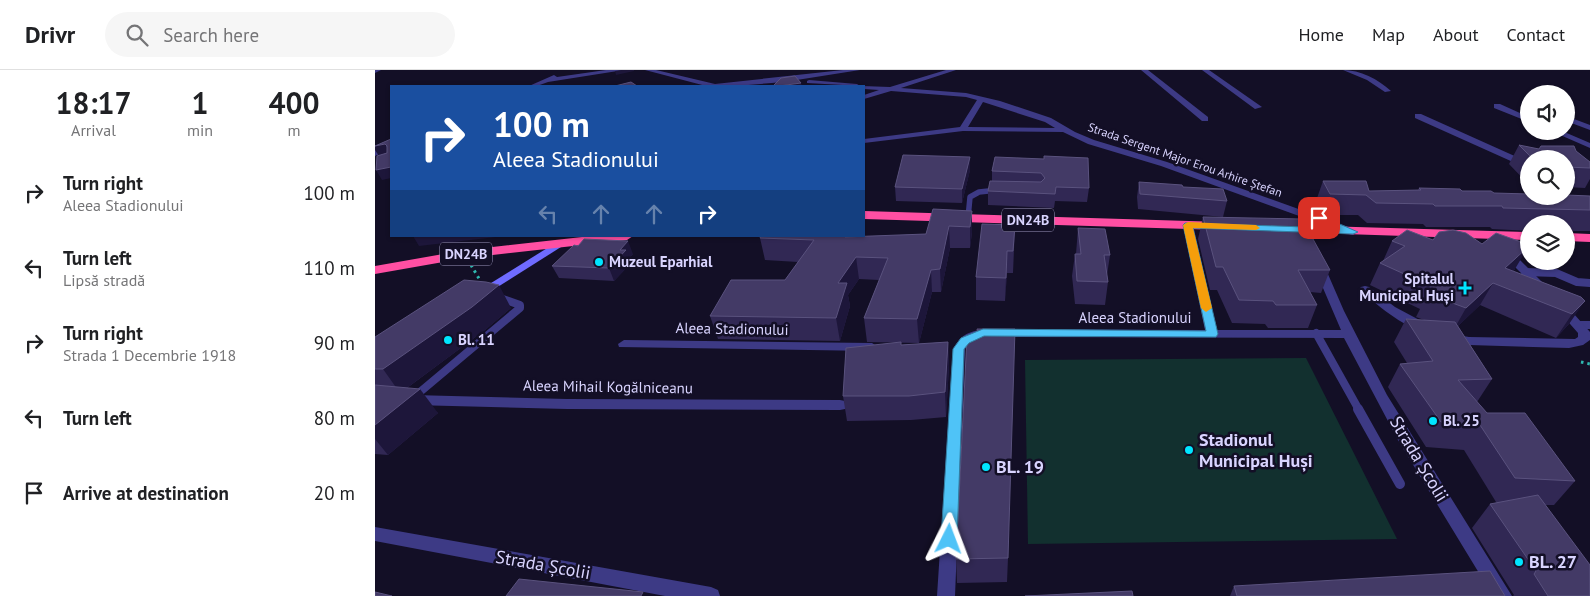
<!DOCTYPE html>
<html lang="en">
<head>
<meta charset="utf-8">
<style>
  body { margin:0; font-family:"PT Sans",sans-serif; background:#f6f6f6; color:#202124; height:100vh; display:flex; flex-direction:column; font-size:19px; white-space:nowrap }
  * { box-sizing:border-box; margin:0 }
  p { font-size:16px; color:#757577 }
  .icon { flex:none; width:28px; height:28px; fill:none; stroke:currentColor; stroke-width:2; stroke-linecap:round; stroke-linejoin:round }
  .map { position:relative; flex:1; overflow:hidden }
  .panel { display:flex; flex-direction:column; background:#fff; width:375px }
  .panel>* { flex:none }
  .guide { position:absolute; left:15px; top:15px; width:475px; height:152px; border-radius:0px; box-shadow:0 1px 4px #0004; background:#1a4fa0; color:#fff; overflow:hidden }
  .controls { position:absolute; left:1145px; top:15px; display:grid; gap:10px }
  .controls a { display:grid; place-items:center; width:55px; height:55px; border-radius:50%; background:#fff; box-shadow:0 1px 4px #0004; font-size:25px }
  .pin { position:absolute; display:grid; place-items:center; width:42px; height:42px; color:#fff; margin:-21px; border-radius:10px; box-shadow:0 2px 8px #0006 }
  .me { position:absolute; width:55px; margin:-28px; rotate:3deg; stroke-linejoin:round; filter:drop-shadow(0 0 4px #0008) }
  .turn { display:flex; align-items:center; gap:18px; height:105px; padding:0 20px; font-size:22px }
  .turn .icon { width:65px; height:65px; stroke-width:2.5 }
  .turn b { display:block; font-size:35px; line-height:42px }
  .lanes { display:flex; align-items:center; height:48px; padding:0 20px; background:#0003; justify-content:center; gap:25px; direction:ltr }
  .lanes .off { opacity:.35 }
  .eta { display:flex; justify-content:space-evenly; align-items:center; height:85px; text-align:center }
  .eta b { font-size:30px; font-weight:800; line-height:35px }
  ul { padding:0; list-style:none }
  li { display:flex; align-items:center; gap:15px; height:75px; padding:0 20px }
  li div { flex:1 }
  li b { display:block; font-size:19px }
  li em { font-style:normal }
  header { display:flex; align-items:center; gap:30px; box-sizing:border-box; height:70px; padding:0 25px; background:#fff; border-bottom:1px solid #e0e0e0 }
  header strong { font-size:24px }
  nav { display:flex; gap:28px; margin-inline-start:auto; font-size:18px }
  .search { width:350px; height:45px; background:#f6f6f6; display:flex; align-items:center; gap:12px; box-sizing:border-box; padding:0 18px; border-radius:28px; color:#757577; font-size:19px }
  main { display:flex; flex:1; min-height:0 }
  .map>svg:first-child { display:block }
</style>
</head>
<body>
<header>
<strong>Drivr</strong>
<div class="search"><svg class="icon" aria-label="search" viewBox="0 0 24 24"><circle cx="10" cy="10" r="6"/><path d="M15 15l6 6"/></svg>Search here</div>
<nav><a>Home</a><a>Map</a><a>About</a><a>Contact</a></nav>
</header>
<main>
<section class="panel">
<div class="eta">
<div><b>18:17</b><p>Arrival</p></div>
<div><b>1</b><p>min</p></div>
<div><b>400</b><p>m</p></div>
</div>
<ul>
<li><svg class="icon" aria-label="right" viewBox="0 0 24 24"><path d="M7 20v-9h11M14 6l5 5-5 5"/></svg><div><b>Turn right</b><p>Aleea Stadionului</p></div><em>100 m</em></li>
<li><svg class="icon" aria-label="left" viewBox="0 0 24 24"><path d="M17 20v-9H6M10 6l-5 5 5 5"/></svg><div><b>Turn left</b><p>Lipsă stradă</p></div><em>110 m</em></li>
<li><svg class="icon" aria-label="right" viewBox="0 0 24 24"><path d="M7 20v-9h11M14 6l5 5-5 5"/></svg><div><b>Turn right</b><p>Strada 1 Decembrie 1918</p></div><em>90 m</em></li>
<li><svg class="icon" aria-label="left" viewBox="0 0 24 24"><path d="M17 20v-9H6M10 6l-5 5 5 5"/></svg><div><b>Turn left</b></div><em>80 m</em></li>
<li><svg class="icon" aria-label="arrive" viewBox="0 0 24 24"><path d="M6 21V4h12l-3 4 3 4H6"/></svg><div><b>Arrive at destination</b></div><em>20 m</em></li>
</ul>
</section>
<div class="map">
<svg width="1215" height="526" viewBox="0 0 1215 526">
  <rect width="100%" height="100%" fill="#130f26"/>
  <path fill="#12302f" d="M931,288l91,181 -369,5 -3,-184z"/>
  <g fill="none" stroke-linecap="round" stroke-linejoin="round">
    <path stroke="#2fb8b0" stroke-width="2.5" stroke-dasharray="2 3" stroke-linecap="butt" d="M95,194l2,3"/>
    <path stroke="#2fb8b0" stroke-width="3" stroke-dasharray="2.5 4" stroke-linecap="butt" d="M96,195l10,17
      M1206,292l9,2"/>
    <path stroke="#3d3a85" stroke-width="5.5" d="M593,148l2,-21 9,-5 19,-2"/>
    <path stroke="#3d3a85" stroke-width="8" d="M1150,202l31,1 21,9 13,1
      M1204,255h11
      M941,263l43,77
      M39,327l106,-89v-3l-23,-8"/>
    <path stroke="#3d3a85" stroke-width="10" d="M983,339l42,75"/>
    <path fill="#3d3a85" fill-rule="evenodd" d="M0,0h6l-6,3z
      M231,0h18l-76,12 -11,4h-8l25,-11 3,2z
      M270,0h11l59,14 128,-14h17l-76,12 -48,4h-30z
      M571,0h10l-55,18 65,5 34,8 51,17 24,14 19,8 73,22 190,68 1,2 -5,3 -4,-1 -188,-68 -73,-22 -25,-12 -100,-1 -99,12v-4l96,-12 17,-27 -11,-3 -75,-6 -27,8v-4l15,-5 -15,-1 -2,-3 28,1zM608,32l62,20 10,6 -87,-1z
      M766,0h7l60,47v4h-6z
      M827,0h7l53,37 -7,2z
      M968,0c17,0 35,9 48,21l-6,1 -18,-12z
      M434,10l48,4 3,2 -53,-3v-2z
      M1119,34h6l29,13v5l-35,-14z
      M1040,44h6l98,44 10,2v6l-16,-4 -98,-44z
      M1191,46l24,9v5l-24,-9z
      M1176,61h11l28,12v5z
      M16,74v5l-16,7v-6z
      M813,152l5,3 24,105h124l-27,-63 2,-2h8l20,46 43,84 125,201h-19l-95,-156 -54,-102 -361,-1 -11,3 -7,9 -10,247h-18l16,-247c9,-15 13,-16 30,-20l222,1 -22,-105z
      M1132,180l4,1 39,39 -2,2h-8l-37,-37 -1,-2z
      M990,216l4,1 26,20 30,16 2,3 -2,3c-16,4 -51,-27 -64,-38l-2,-2 2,-2z
      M1187,234l4,1 24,27v8l-7,5 -14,3 -100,-3 -22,-4 -2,-3 6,-4 18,3 106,2 3,-2v-4l-22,-25z
      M249,270l248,3 6,4 -6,4 -253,-4 -1,-3z
      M38,325l154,4 273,1 5,1 2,4 -2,4 -5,1 -273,-1 -154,-4 -5,-2 -2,-3 2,-3z
      M0,457l336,60 7,3 2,6h-55l-290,-55z"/>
    <path fill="#6f6bff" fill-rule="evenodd" d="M182,172l5,3 -1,2 -76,48h-8l-2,-2z"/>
    <path fill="#ff4fa3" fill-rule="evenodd" d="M489,141l358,11 6,4 -6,4 -358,-11z
      M913,155l241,7v8l-245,-8 -2,-3z
      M1191,163l24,1v8l-24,-1z
      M216,166h42l-6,4 -161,18 -91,16v-8l91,-16z"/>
  </g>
  <path fill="#312854" d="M1144,75l20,4 37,2 14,11v17l-5,9 -19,-1v-28h-37v26l-20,-21z
    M595,87v13l-8,33 -66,-2 -1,-14z
    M620,87l94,31 -2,14 -32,-1 -1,7 -66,-3v-14l4,-10v-10z
    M948,111l46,10 49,-1 1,-2 75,5 96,3v35h-24v-7h-37v7l-37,-2 -2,-2h-64l-3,-3 -56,-1 -9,-8h-35l-7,-14z
    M764,112l44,5 44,14 -4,16 -85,-8 -1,-12z
    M597,141v21l-2,16h-20l-9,44h-9l-13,51 -52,-1 -3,-24 15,-38 -20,-1 -11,16 2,11 -10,35 -122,-2 -8,-23 75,-36 13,-18 -33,-2 -5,-22 1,-2h98v1l67,-3z
    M828,147l127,53 -9,23 -11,-1 7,13 -9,23h-40l-3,-4 -33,-1 -15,-33h-7l-12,-51z
    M640,155l-2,48h-6l-2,28 -29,-1v-23z
    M703,158l32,27 -3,20 1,7 -3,23 -30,-1 -3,-28 3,-22h1z
    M1058,170l82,29 -2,2 68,26 -12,27 -13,14 -76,-33 -22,21 34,53 -15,23 10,11 88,68 -21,24h-9l45,91h-77l1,-1 -42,-67 18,-24 9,-2h-3l-32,-52 -38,-3 -38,-60 12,-23 7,-1 -13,-21 12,-23 18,1 -8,-3 4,-8 -50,-24 10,-22 3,-2 9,-20z
    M258,184l-4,4 2,5 -17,18 -55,-3 -7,-12z
    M136,238l-26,22 -78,58 31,25 -50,42 -13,-1v-117z
    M573,272l1,24 -3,51 -35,3 -64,1 -4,-25 59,-51z
    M633,488l-1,24 -50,1 -1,-24z
    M859,516l271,10h-275z"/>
  <path fill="#1d163a" d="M247,0h12v1l-18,4 -1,-4z
    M426,13l1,3h-23z
    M10,74l6,10 -12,2 -4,-6v-4z
    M595,87v13l-8,33v-14z
    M16,97v11l-9,2 -6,-10z
    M597,141v21l-2,16v-21z
    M574,156l1,22 -9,44 -1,-23z
    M38,166h83v1l-77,9z
    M253,171l5,13 -4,4 2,5 -17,18 -5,-13 11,-18z
    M1153,177l-13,22 -17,16 7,-17z
    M632,181v22l-2,28 1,-23z
    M481,187l3,22 -11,16 2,11 -10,35 -4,-23 2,-35z
    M556,200l1,22 -13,51 -2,-24z
    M1118,213l-13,22 -27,26 13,-23z
    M124,215l12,23 -26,22 -85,63 -17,-24z
    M1210,231l-16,23 -13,14 16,-24z
    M573,272l1,24 -3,51 -1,-25z
    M45,319l18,24 -50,42 -13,-16v-14z"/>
  <path fill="#433a66" stroke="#5a527e" d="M420,6l6,7 -22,3h-6l8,-8z
    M256,12l6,4h-22z
    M16,69v28l-15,3 1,-14 10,-3v-7l-2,-2 -10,2z
    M1144,75l20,4 2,-3h33l2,5 14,11v6l-24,-1v-8h-33z
    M528,85l67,2 -8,32 -67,-2z
    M669,86l44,2 1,30 -33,-1 -1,7 -67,-3 2,-10 51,1 4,-4 -4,-5 -49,-2 3,-14 49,2z
    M948,111h43l3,10 52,-1 -2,-2 41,1 2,2h29l3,2 35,1v2h37v-1l24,1v14l-87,-2 -1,-2h-67l-2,-2 -57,-1 -10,-8 -36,-1z
    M764,112l43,3 1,2 40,2 4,12 -87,-7z
    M558,139l39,2 -2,16 -21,-1 -9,43 -9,1 -14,49 -53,-1 24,-60 -32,-1 -18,26h9l-11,35 -126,-2 21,-36h54l29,-40 -54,-2 1,-2h85l-1,1 81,-3z
    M828,147l99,2 28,51h-32l19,35h-41l-3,-4 -34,-1 -16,-33h-7z
    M607,154l33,1 -2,26h-6l-1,27 -30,-1z
    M703,158l27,1 5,26h-6l4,27 -31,-1 -2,-27h6z
    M1032,160l26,10 6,-8 14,-2 13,3 16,11 14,-11 28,10 4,4 -23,21 76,29 4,4 -13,13 -79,-31 -27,25 -38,-14 7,-6 -55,-25 25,-17 -13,-5z
    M209,169l44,2 -8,9h6l-17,18 -57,-2 22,-21 4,1z
    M89,210l22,2 13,3 -27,22 -89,62h-8v-32z
    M1031,249l49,3 37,57 -34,1 29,33h38l50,68 -60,-3 -35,-53 -39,-3 -41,-58 33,-3z
    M602,259h38l-7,229 -52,1 11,-223 11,-2z
    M526,272v3l47,-3 -3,50 -36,4h-66l3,-48z
    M0,315l45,4 -45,36z
    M1163,425l52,70v31h-42l-14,-22 2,-3 -46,-67z
    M1115,501l15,25h-268l-3,-10z
    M144,509l124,13 -2,4h-135z
    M757,521l1,5h-108z
    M0,522l17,4h-17z"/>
  <path fill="#4fc3f7" stroke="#337fa1" d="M944,145l39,17 -5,2 -160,-6 25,106 -2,3 -232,-1 -15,7 -5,6 -7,190 -3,5 -5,2 -6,-2 -2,-5 12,-190 8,-11 22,-9 223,2 -23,-106 2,-2 151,5 -21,-8v-4z"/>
  <path fill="#f59e0b" d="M813,152l68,3 4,3 -4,2 -63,-2 19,80 -6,4 -5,-4 -18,-83z"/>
  <g fill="#00e5ff" stroke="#130f26" stroke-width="2">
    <circle cx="224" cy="192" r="5"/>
    <path d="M1087.5 210.5h5v5h5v5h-5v5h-5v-5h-5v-5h5z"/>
    <circle cx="73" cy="270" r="5"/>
    <circle cx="1058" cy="351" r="5"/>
    <circle cx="814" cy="380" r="5"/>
    <circle cx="611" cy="397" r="5"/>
    <circle cx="1144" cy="492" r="5"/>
  </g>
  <g text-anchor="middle" stroke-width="5" stroke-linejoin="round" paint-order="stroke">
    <g font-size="12" fill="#d9d4ff" stroke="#130f26">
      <text transform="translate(810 90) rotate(19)" y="4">Strada Sergent Major Erou Arhire Ștefan</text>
    </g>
    <g fill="#130f26" stroke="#9e99be" stroke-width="1">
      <rect x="627" y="138.5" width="52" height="23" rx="4"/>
      <rect x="65" y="172.5" width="52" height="23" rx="4"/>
    </g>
    <g font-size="14" font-weight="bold" fill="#d9d4ff">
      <text x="653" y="155">DN24B</text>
      <text x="91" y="189">DN24B</text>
    </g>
    <g font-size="15" font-weight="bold" fill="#d9d4ff" stroke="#130f26" text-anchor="start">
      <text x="234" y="197">Muzeul Eparhial</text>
      <text x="1079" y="214" text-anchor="end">Spitalul<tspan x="1079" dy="17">Municipal Huși</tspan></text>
      <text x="83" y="275">Bl. 11</text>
      <text x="1068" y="356">Bl. 25</text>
    </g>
    <g font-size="15" fill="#d9d4ff" stroke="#130f26">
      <text x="760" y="253">Aleea Stadionului</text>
      <text transform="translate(357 259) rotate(1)" y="5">Aleea Stadionului</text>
      <text transform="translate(233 317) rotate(1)" y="5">Aleea Mihail Kogălniceanu</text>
    </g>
    <g font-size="18" font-weight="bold" fill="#d9d4ff" stroke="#130f26" text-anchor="start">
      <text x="824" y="376">Stadionul<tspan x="824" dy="21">Municipal Huși</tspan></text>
      <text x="621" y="403">BL. 19</text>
      <text x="1154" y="498">BL. 27</text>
    </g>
    <g font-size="18" fill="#d9d4ff" stroke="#130f26">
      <text transform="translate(1044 389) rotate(59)" y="6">Strada Școlii</text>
      <text transform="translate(168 495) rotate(10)" y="6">Strada Școlii</text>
    </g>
  </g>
</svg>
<div class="controls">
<a><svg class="icon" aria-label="sound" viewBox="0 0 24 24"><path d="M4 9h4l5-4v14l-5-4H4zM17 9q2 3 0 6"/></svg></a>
<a><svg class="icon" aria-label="search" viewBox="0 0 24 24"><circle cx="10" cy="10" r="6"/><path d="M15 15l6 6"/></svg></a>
<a><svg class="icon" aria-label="layers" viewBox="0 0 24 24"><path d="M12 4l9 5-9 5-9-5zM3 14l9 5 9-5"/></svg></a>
</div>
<div class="pin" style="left:944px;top:148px;background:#d93025"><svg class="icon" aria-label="arrive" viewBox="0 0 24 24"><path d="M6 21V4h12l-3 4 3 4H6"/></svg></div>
<svg class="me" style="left:574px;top:469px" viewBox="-20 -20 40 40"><path d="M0-17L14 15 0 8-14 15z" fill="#4fc3f7" stroke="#fff" stroke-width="4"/></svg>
<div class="guide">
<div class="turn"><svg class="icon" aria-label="right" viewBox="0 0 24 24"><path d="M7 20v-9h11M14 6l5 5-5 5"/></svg><div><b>100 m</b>Aleea Stadionului</div></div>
<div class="lanes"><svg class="icon off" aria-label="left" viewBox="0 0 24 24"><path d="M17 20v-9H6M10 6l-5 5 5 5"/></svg><svg class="icon off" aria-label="ahead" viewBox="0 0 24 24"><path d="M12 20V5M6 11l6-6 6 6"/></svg><svg class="icon off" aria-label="ahead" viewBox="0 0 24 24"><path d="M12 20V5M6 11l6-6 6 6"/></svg><svg class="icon" aria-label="right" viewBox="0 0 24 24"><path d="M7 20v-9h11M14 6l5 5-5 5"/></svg></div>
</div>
</div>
</main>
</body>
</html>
